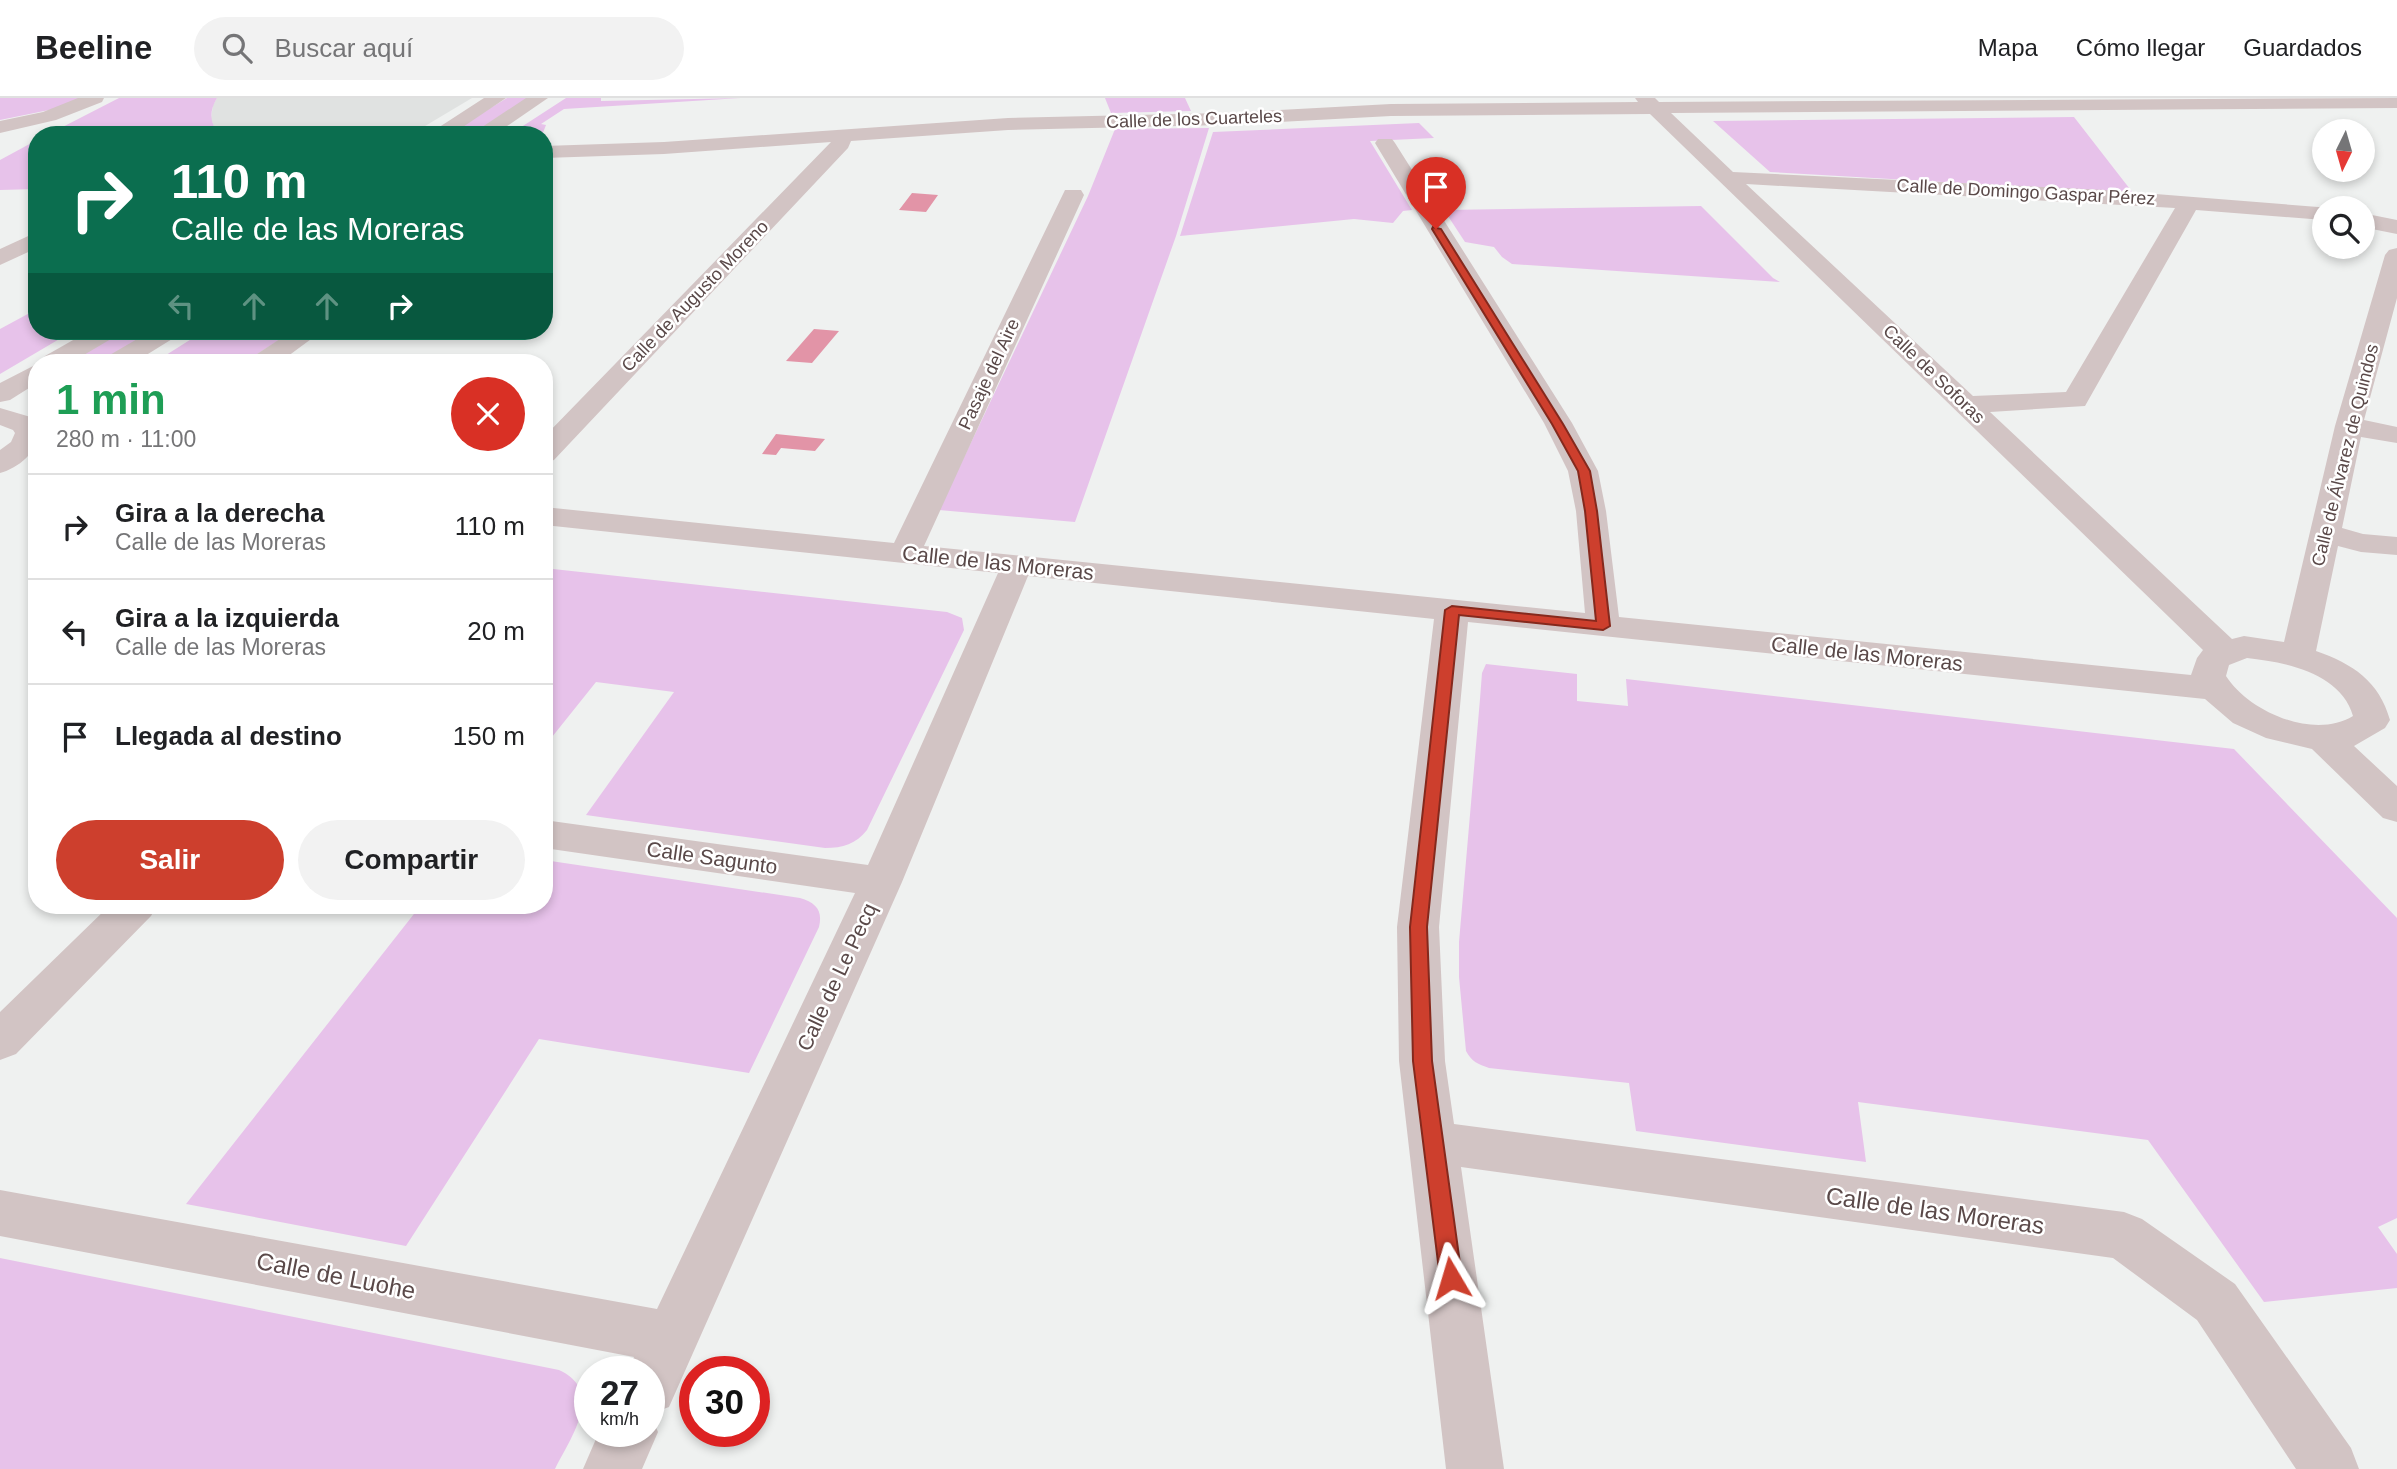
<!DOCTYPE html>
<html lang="es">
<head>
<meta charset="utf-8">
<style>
  body { margin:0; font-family:Helvetica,sans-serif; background:#f2f2f2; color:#202124; height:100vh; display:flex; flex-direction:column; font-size:26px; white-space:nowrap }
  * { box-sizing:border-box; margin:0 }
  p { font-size:23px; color:#757577 }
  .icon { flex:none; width:38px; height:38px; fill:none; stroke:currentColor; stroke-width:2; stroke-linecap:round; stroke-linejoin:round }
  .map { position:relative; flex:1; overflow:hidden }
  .drawer { position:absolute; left:28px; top:256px; width:525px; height:560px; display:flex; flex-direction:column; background:#fff; border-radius:28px; box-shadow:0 4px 10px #0003 }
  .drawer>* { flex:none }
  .banner { position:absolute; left:28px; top:28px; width:525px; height:214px; border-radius:28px; box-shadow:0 4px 10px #0003; background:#0b6e4f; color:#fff; overflow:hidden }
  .needle { width:46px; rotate:185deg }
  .controls { position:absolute; left:2312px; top:21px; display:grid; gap:14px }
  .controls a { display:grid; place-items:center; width:63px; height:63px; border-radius:50%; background:#fff; box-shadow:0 4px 10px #0003; font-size:35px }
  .speed { position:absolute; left:574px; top:1258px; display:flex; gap:14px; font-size:35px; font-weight:700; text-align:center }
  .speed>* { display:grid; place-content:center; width:91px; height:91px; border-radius:50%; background:#fff; box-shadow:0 4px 10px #0003; line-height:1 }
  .speed small { font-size:18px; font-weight:400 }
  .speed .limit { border:10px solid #d22; background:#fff; color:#111 }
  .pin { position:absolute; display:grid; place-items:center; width:60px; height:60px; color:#fff; margin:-72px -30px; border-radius:50% 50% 50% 0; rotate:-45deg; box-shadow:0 0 7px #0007 }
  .pin .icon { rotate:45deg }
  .me { position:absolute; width:77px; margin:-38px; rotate:353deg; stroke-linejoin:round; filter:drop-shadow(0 0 5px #0008) }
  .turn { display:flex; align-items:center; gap:24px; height:147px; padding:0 28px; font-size:32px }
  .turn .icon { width:91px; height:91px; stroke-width:2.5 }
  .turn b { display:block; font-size:49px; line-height:60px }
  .lanes { display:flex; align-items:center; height:66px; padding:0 28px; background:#0003; justify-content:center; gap:35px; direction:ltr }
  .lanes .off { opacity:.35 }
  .round { display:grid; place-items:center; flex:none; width:74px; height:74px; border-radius:37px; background:#f2f2f2 }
  .headline { display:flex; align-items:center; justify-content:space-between; height:119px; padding:0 28px }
  h1 { font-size:42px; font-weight:700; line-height:52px; color:#1e9e55 }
  .primary-button { display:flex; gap:14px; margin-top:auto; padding:14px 28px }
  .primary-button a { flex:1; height:80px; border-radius:42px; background:#cd3f2d; color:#fff; font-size:28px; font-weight:700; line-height:80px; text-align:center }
  .primary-button a+a { background:#f2f2f2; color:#202124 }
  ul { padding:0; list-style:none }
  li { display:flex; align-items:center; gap:21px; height:105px; padding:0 28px; border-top:2px solid #e0e0e0 }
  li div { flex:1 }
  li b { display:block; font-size:26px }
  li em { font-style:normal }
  header { display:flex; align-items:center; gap:42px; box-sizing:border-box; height:98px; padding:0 35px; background:#fff; border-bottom:2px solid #e0e0e0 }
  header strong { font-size:33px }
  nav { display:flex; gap:38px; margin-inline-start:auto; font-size:24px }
  .search { width:490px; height:63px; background:#f2f2f2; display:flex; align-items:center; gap:18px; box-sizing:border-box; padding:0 24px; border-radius:38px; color:#757577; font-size:26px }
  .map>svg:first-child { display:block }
</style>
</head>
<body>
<header>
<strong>Beeline</strong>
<div class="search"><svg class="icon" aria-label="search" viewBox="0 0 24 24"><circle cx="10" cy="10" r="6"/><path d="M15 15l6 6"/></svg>Buscar aquí</div>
<nav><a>Mapa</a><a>Cómo llegar</a><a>Guardados</a></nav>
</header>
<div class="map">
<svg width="2397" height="1371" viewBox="0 0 2397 1371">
  <rect width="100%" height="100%" fill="#eff1f0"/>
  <path fill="#e0e2e1" d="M217,0h255l-62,37h-189l-6,-6 -4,-10 2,-14z"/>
  <path fill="#e7c2ea" d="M0,0h82l-28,11 -54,11z
    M119,0h98c-8,13 -8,26 4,37h-174z
    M507,0h23l-59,37h-25z
    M566,0h35v3l140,-3 -177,11 -23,15 5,1 -4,10h-33z
    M1105,0h80l6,13 -80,2z
    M2074,19l59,76 -363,-21 -57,-51z
    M1419,25l15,15 -64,3 42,69 -9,1 -10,12 -39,-4 -174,17 33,-104z
    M1209,30l-33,108 -101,286 -136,-12 149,-314 27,-67z
    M37,42v49l-37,1v-30z
    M1701,108l72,72 7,4 -268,-18 -10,-7 -8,-10 -29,-5 -21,-32z
    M37,211v22h36l-73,43v-45z
    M122,233h34l-51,31h-35z
    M204,233h89l-48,31h-90z
    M544,470l403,44 15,6 2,12 -97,200c-11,14 -24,18 -42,18l-218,-30 -21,-3 88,-123 -78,-10 -52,65z
    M1486,566l91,10v27l51,5 -2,-27 608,70 163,169v300l-19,9 19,27v34l-133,14 -116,-162 -290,-38 8,60 -230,-31 -7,-48 -140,-15c-11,-4 -17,-6 -23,-17l-7,-74v-35l21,-243 2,-26z
    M544,762l256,38c16,5 23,12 19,29l-70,146 -210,-34 -133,207 -220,-42 235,-299h123z
    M0,1160l559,112c46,21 12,67 -4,99h-555z"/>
  <path fill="#e294a7" d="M912,95l26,2 -12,17 -27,-2z
    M814,231l25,2 -27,32 -26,-2z
    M776,336l49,5 -10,12 -34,-3 -5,7 -14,-1z"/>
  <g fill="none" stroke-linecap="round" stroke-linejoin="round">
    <path fill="#d2c4c4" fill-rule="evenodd" d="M78,0h26l-2,4 -46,18 -56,13v-12l43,-9z
      M484,0h22l-55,37h-24z
      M526,0h22l-54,37h-24z
      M1635,0h20l4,4 738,-4v10l-726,5 62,59 372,18 226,18h-7v12l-128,-10 -111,196 -95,6 242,227 12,-3 40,6 51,-216 50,-171 4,-5 8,-2v50l-33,122 33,7v16l-36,-6 -19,91 21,6 34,3v18l-36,-3 -23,-6 -22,105c37,13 63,30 74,69l-5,8 -31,18 43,40v36l-14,-4 -71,-69 -46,-11 -33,-15 -28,-24 -737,-77 -29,305 6,134 9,63 670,88 18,7 93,65 116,164 8,21h-63l-99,-149 -84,-62 -652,-91 43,302h-58l-47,-408 -2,-134 37,-308 -406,-43 -126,306 -233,525 -19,7 8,18 -16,37h-59l16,-37h50v-60h-22l7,-15 -634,-121v-46l657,119 198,-416 -311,-45v-28l324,45 130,-292 -454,-48v-18l350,36 171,-353h16l3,5 -160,351 661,67 -9,-102 -8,-40 -24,-48 -169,-280 3,-4h14l3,4 177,280 26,48 8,40 13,106 572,58 6,-17 6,-8 -553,-536 -259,2 -169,9 -214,5 -157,11 -3,7 -294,312 -10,3v-26l287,-295 -167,12 -120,4v-12l120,-4 344,-24 214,-5 169,-9 247,-2zM1746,86l429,24 -109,184 -93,4zM2247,560c38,4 94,15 106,58 -39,24 -104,-4 -127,-40l3,-11z
      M2362,115l35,7v14l-35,-7z
      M37,134v16l-37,17v-16z
      M89,233h31l-4,5 -44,26h-31l4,-6z
      M151,233h30l-4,5 -42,26h-31l4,-6z
      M292,233h30l-42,31h-30l4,-6z
      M37,266v19l-27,17 -10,2v-19z
      M0,310l34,10c14,25 -11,49 -34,55v-23l11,-8 4,-9 -2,-3 -13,-5z
      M110,807h47l-6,11 -135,138 -16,6v-48z"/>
  </g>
  <path fill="#cd3f2d" stroke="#85291d" stroke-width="2" d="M1433,129l8,2 122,195 27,47 7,40 13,115 -7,4 -144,-15 -32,312 5,134 30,217 -3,8 -8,3 -8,-3 -3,-8 -27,-217 -3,-134 35,-317 7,-4 144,15 -11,-110 -7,-40 -26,-47 -120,-195z"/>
  <g text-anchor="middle" stroke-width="5" stroke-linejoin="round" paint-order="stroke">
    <g font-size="18" fill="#5a4949" stroke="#fff">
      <text transform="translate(1194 21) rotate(-2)" y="6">Calle de los Cuarteles</text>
      <text transform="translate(2026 94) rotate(3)" y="6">Calle de Domingo Gaspar Pérez</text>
      <text transform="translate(695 198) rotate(-46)" y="6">Calle de Augusto Moreno</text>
      <text transform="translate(989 276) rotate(-65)" y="6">Pasaje del Aire</text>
      <text transform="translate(1934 276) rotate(44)" y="6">Calle de Soforas</text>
      <text transform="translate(2345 357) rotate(-76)" y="6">Calle de Álvarez de Quindos</text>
    </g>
    <g font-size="21" fill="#5a4949" stroke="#fff">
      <text transform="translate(998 465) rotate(6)" y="7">Calle de las Moreras</text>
      <text transform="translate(1867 556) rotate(6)" y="7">Calle de las Moreras</text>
      <text transform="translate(712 760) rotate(8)" y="7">Calle Sagunto</text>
      <text transform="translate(837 879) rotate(-65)" y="7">Calle de Le Pecq</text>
    </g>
    <g font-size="24" fill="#5a4949" stroke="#fff">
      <text transform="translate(1935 1113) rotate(8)" y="8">Calle de las Moreras</text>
      <text transform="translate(336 1178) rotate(11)" y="8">Calle de Luohe</text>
    </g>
  </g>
</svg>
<div class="controls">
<a><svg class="needle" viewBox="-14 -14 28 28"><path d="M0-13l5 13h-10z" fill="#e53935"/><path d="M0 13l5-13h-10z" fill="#757577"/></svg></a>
<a><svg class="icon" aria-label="search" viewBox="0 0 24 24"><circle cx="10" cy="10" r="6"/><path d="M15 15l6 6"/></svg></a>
</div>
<div class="speed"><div>27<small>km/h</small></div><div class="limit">30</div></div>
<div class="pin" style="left:1436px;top:131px;background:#d93025"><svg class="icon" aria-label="arrive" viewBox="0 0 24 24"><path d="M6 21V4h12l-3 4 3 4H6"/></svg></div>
<svg class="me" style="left:1451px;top:1180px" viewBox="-20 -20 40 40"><path d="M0-17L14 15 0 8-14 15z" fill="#cd3f2d" stroke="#fff" stroke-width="4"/></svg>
<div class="banner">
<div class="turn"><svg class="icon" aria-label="right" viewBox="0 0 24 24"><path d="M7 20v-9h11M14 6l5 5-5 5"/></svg><div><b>110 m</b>Calle de las Moreras</div></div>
<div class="lanes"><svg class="icon off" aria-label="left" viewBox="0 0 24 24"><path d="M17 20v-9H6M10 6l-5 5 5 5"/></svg><svg class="icon off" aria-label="ahead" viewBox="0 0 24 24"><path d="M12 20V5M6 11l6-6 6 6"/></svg><svg class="icon off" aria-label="ahead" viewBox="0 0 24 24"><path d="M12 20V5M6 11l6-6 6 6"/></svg><svg class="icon" aria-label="right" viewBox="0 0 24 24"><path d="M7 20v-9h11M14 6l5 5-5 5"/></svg></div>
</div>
<section class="drawer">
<div class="headline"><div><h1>1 min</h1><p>280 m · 11:00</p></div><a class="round" style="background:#d93025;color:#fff"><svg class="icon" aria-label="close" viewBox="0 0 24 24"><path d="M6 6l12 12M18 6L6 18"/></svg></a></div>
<ul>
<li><svg class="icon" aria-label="right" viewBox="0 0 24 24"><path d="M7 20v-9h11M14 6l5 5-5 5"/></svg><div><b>Gira a la derecha</b><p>Calle de las Moreras</p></div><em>110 m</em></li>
<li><svg class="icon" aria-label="left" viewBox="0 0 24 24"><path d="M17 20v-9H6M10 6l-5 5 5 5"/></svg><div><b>Gira a la izquierda</b><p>Calle de las Moreras</p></div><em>20 m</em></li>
<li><svg class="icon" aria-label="arrive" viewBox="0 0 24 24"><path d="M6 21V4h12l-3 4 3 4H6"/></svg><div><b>Llegada al destino</b></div><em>150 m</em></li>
</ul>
<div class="primary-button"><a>Salir</a><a>Compartir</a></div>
</section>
</div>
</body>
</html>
